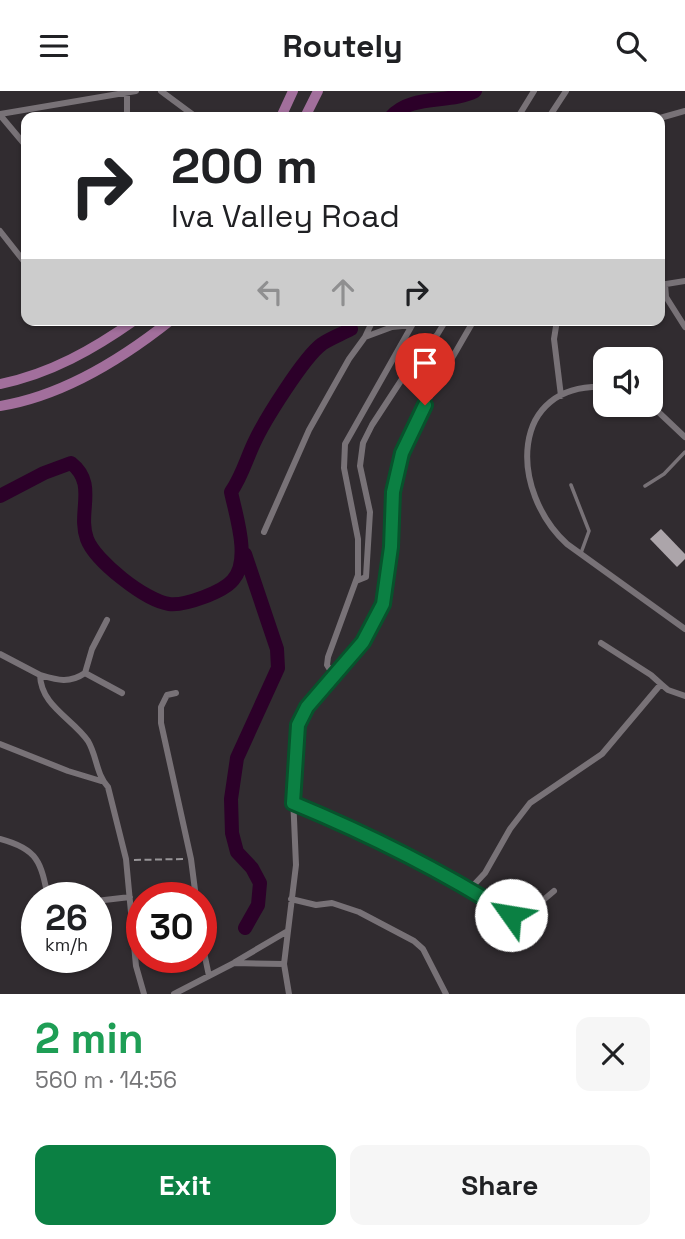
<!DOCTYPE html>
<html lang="en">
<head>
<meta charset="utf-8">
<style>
  body { margin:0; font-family:"Space Grotesk",sans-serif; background:#f6f6f6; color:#202124; height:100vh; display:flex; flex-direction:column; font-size:26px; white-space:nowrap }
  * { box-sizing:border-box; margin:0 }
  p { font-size:23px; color:#757577 }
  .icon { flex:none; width:38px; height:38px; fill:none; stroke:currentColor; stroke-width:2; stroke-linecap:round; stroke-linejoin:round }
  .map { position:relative; height:903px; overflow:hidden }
  .side { display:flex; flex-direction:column; background:#fff; flex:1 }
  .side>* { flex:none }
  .hud { position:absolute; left:21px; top:21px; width:644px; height:214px; border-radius:14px; box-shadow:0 2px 5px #0004; background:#fff; color:#202124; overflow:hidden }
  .buttons { position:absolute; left:593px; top:256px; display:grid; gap:14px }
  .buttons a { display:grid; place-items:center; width:70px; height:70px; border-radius:14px; background:#fff; box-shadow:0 2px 5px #0004; font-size:35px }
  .speed { position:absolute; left:21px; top:791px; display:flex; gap:14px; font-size:35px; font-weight:700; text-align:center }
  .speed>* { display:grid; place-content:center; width:91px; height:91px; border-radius:50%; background:#fff; box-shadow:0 2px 5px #0004; line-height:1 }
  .speed small { font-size:18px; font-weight:400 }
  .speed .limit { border:10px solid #d22; background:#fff; color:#111 }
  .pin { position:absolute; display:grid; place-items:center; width:60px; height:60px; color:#fff; margin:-72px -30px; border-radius:50% 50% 50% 0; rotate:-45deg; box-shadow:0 0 7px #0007 }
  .pin .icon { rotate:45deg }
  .me { position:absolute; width:77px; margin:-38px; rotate:302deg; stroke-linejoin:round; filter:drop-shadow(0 0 5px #0008) }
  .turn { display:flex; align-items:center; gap:24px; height:147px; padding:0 35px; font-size:32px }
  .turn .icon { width:91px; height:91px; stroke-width:2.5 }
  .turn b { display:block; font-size:49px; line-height:60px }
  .lanes { display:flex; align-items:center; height:66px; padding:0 35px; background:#0003; justify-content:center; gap:35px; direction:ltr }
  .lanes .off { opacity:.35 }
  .round { display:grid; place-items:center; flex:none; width:74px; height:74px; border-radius:14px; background:#f6f6f6 }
  .summary { display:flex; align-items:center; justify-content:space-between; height:119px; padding:0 35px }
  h1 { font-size:42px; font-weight:600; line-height:52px; color:#1e9e55 }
  .cta { display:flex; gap:14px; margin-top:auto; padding:14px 35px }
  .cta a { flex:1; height:80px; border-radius:14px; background:#0b8043; color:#fff; font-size:28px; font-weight:600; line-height:80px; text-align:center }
  .cta a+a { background:#f6f6f6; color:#202124 }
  header { display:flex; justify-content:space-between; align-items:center; height:91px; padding:0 35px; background:#fff; font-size:32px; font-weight:600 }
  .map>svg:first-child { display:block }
</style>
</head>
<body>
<header><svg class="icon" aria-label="menu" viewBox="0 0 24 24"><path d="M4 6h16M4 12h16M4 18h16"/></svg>Routely<svg class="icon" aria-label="search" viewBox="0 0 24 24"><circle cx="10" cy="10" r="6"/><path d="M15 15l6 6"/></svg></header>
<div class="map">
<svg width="685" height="903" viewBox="0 0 685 903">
  <rect width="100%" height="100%" fill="#312c30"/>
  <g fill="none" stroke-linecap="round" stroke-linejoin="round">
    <path stroke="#2c0029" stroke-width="14" d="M391,26c19,-23 59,-13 84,-26
      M0,405l44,-23 27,-10c27,21 6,49 16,76 8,22 59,62 82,65 16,2 54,-12 64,-24 18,-20 3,-64 -2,-88 11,-16 15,-32 23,-49 10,-22 50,-86 68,-99 9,-6 20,-10 29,-15l-4,-9
      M245,463l32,95 1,19 -41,90 -6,41 1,34 5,19 15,16 8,15 -2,22 -13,23"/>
  </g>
  <path fill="#aca5aa" d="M661,438l24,25v5l-8,8 -27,-28z"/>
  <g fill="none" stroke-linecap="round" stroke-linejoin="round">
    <path stroke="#989598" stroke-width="2" stroke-dasharray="7 3.5" stroke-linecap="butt" d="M134,769l50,-1"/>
    <path stroke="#787277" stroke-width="3.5" d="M571,394l18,46 -8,22
      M645,395l19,-12 21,-22"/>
    <path stroke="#787277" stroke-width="6" d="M161,0l35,26
      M0,23l136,-23
      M0,24l26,31
      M122,26l5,-4v-20
      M518,26l16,-26
      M549,26l17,-26
      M660,27l25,-7
      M0,140l26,33
      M665,193l1,13 19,30
      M660,194l25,-4
      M557,229l-3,19 7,57
      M365,246l8,-17
      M606,296c-99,-5 -96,105 -39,157l118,85
      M650,313l35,33
      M264,441l45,-102 40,-71 16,-22 27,-10 20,-2
      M356,490l10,-4 4,-65 -10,-46 3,-23 9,-18 49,-75 16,-15 9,-15
      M0,563l40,21c1,31 32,43 48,66 9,15 8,33 20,46l18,72 10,107 8,28
      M85,582l37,20
      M40,584c17,5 29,9 45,-2l7,-24 15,-29
      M334,585l-7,-11 1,-8 30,-82v-36l-14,-71 1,-24 70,-124
      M661,593l7,6 17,6
      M176,602l-9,2 -6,12v16l30,136 5,39
      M0,653l68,27 33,10
      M293,712l80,35 97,51 15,-16 25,-44 20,-26 72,-49 59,-70 -10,-9 -50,-32
      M0,748c38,10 41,23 48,59
      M470,798l48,29 10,-5 26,-22
      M291,808l25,6 16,-2 27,9 55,29 9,8 23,45
      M96,810l34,-4
      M201,847l8,38
      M235,871l51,-30
      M174,903l60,-31 50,1
      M289,903l-5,-30 12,-99 -3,-69 5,-71 9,-18 56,-65 20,-38 8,-57 2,-55 9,-39 23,-48 49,-85"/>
    <path stroke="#a26f9c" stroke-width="10" d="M281,26l12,-26
      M305,26l13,-26
      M0,293c50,-10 94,-35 135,-64
      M0,315c62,-10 122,-47 171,-86"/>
  </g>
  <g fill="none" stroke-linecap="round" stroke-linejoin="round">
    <defs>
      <path id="route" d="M425,314l-23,48 -9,39 -2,55 -8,57 -20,38 -56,65 -9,18 -5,78c75,31 149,68 218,112"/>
    </defs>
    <use href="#route" stroke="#07532c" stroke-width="18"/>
    <use href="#route" stroke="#0b8043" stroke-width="12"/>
  </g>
</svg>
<div class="buttons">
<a><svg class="icon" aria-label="sound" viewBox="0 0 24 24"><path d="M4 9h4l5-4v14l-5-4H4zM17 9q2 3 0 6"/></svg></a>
</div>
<div class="speed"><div>26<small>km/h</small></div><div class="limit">30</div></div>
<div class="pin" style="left:425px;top:314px;background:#d93025"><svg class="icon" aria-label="arrive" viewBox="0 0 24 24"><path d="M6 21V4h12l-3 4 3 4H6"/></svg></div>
<svg class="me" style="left:511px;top:824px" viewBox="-20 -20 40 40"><circle r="19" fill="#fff"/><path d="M0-13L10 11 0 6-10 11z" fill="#0b8043"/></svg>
<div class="hud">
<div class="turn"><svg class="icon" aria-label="right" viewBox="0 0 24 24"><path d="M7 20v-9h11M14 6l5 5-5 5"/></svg><div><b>200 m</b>Iva Valley Road</div></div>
<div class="lanes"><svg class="icon off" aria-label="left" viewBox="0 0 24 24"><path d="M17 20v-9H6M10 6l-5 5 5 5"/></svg><svg class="icon off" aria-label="ahead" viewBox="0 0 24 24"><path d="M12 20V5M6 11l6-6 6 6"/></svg><svg class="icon" aria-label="right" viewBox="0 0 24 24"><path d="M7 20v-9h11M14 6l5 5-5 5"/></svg></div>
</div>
</div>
<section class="side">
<div class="summary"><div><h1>2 min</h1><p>560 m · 14:56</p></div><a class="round"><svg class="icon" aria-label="close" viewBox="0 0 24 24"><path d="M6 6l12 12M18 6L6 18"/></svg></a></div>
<div class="cta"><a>Exit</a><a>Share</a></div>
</section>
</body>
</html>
